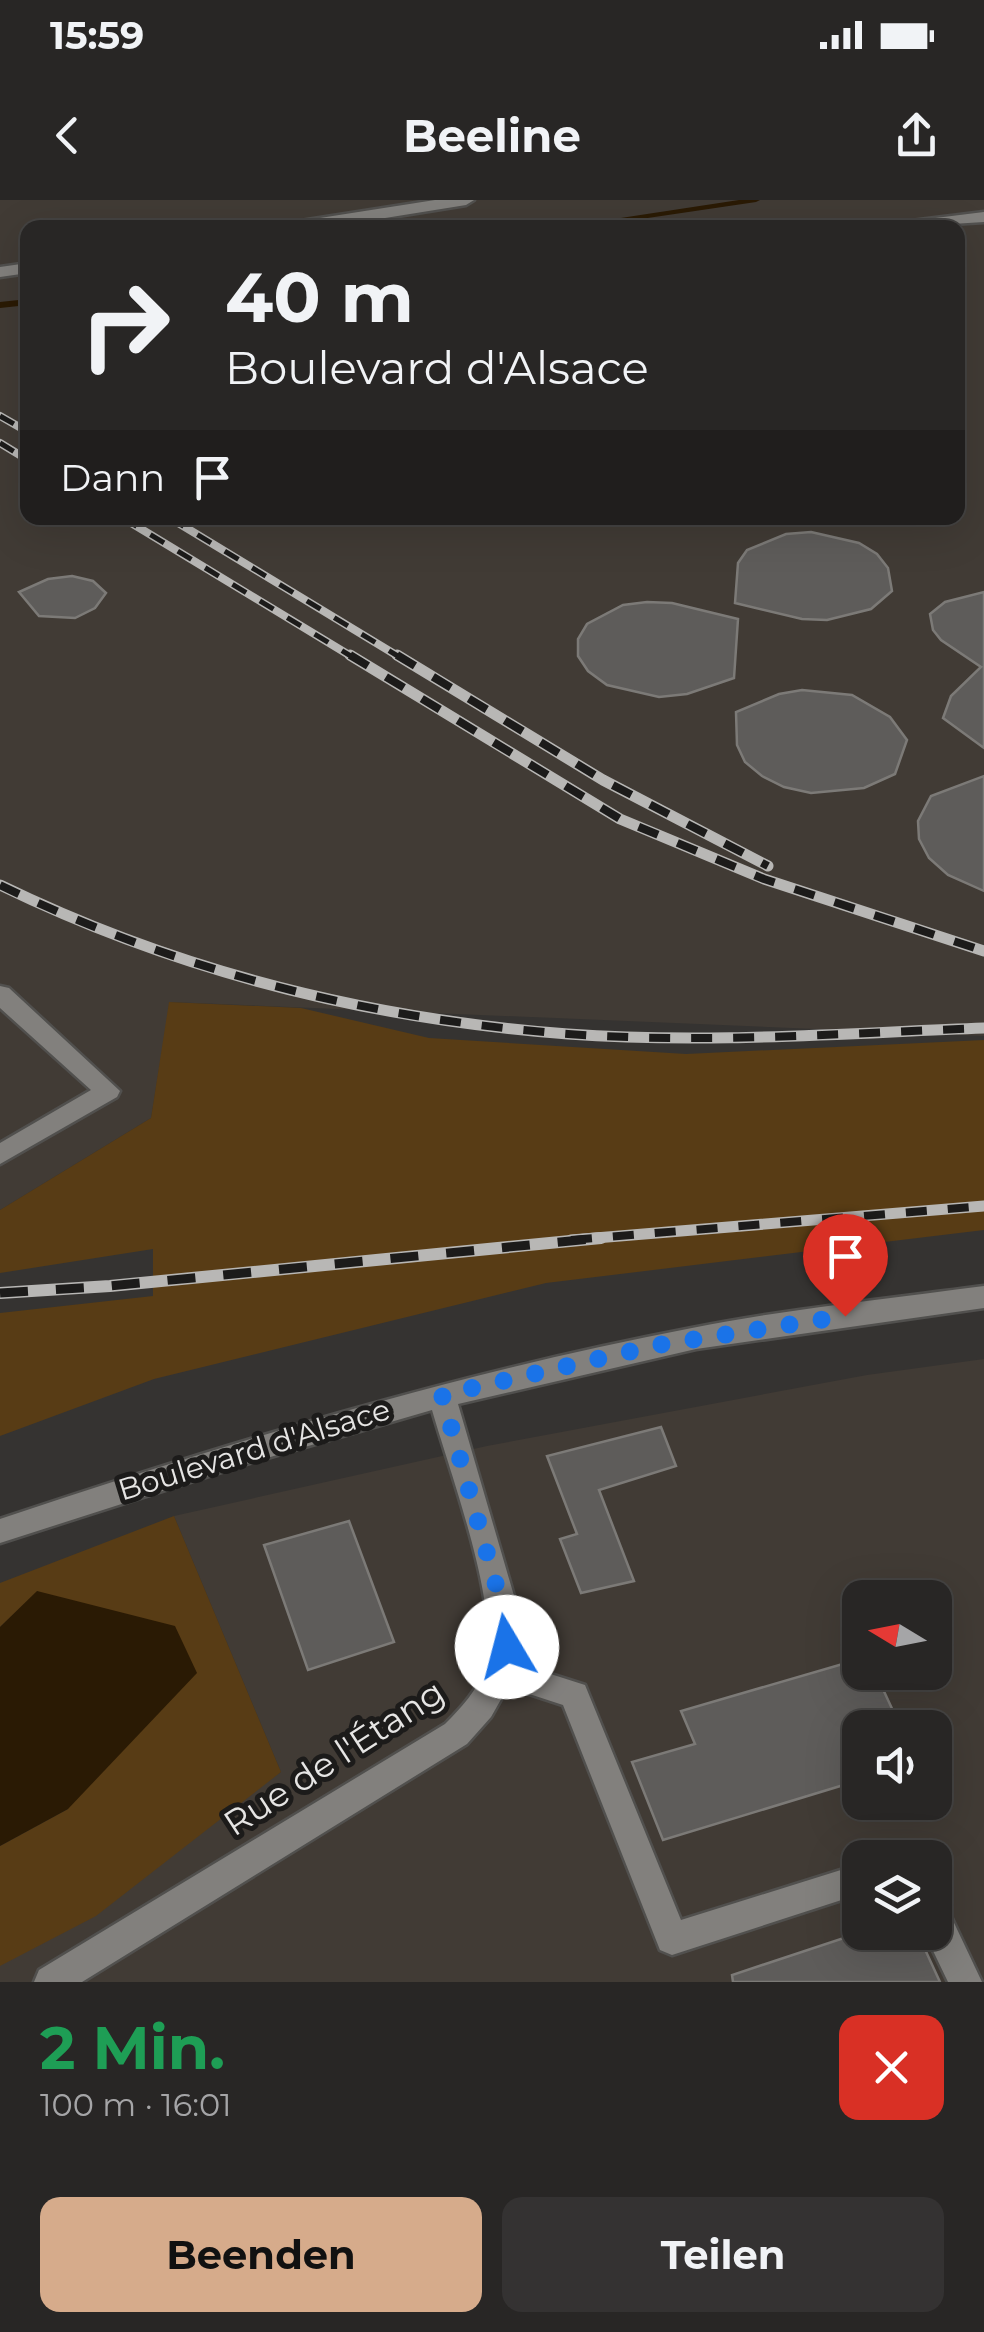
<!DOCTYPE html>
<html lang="de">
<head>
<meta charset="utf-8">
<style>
  body { margin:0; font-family:Montserrat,sans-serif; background:#343232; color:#f1f3f6; height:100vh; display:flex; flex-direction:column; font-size:38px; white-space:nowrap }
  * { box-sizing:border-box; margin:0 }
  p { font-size:32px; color:#a5a5a7 }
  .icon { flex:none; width:55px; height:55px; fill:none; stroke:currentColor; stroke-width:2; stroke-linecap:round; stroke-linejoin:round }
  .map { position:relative; height:1782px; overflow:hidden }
  .drawer { display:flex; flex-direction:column; background:#282625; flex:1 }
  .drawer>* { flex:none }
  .hud { position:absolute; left:20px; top:20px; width:945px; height:305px; border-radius:20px; box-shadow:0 10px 40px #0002,0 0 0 2px #444342; background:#282625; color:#f1f3f6; overflow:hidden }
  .needle { width:65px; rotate:280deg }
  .buttons { position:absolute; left:842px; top:1380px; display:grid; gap:20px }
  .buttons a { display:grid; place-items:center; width:110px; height:110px; border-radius:20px; background:#282625; box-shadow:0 10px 40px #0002,0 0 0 2px #444342; font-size:50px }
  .pin { position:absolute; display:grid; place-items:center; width:85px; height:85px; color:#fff; margin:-102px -42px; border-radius:50% 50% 50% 0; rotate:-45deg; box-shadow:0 0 10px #0007 }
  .pin .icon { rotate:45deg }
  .me { position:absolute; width:110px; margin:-55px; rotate:352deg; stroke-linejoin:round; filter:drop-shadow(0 0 8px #0008) }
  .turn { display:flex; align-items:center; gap:35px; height:210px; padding:0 40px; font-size:45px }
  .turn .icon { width:130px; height:130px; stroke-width:2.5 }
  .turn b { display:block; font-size:70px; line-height:85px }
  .then { display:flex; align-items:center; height:95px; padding:0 40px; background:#0003; gap:20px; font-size:38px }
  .round { display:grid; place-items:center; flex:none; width:105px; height:105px; border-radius:20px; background:#343232 }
  .overview { display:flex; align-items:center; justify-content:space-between; height:170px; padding:0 40px }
  h1 { font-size:60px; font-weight:700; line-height:75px; color:#1e9e55 }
  .primary-button { display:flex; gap:20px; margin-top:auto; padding:20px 40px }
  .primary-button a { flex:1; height:115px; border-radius:20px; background:#d6ab8b; color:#111; font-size:40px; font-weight:700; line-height:115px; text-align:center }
  .primary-button a+a { background:#343232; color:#f1f3f6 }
  .status { display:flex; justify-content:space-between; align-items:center; height:70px; padding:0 50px; background:#282625; direction:ltr }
  .status svg { height:28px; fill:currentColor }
  header { display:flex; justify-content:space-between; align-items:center; height:130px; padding:0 40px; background:#282625; font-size:45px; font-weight:700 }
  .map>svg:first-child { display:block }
</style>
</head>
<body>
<div class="status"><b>15:59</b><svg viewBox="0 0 49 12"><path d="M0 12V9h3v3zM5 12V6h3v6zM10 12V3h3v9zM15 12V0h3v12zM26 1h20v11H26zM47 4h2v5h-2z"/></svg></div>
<header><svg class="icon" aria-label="back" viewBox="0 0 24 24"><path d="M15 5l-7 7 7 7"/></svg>Beeline<svg class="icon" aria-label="share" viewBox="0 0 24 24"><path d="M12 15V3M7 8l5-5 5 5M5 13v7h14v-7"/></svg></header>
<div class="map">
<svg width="984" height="1782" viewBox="0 0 984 1782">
  <rect width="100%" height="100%" fill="#353331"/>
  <path fill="#413b35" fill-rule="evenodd" d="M0,0h984v836l-814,-34 -19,116 -151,92zM28,28h930v290h-930z
    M984,1159v623h-984v-22l281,-188 -107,-256 313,-70 380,-71zM860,1398h75v74h-75zM860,1528h75v74h-75zM860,1658h75v74h-75z"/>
  <path fill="#583c15" d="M169,802l132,6 128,30 257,16 298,-14v190l-438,53 -392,96 -154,57v-123l153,-17v-47l-153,24v-63l151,-92z
    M174,1316l107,256 -185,144 -96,50v-120l68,-37 -30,-218 -38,36v-44z"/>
  <path fill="#2a1a04" d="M37,1391l138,35 22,47 -129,136 -68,37v-219z"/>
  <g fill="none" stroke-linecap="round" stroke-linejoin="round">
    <path fill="#2a1a04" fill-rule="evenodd" d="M739,0h21l-4,2 -176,26h-25z
      M28,99v6l-28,3v-6z"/>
  </g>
  <path fill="#5e5c5a" stroke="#7c7a77" stroke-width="2.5" d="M811,332l48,11 18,11 11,14 4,23 -21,18 -44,11 -25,-1 -67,-16 3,-40 9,-13 39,-16z
    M72,376l21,5 13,12 -11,15 -20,10 -36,-2 -20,-24 29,-13z
    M984,392v156l-41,-30 8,-22 30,-29 -40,-27 -8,-10 -3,-16 15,-12z
    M647,402l25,1 66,16 -4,59 -47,16 -28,3 -52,-12 -19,-14 -10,-15v-17l9,-15 36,-19z
    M802,490l50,5 38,22 17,23 -12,34 -31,14 -53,5 -27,-6 -22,-11 -17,-14 -8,-17 -1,-33 43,-18z
    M984,576v115l-36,-16 -19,-17 -10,-19 -1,-18 13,-25z
    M661,1227l15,39 -77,24 35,91 -53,12 -21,-54 17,-5 -30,-78z
    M349,1321l45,121 -86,28 -44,-125z
    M860,1459v13h15l26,56h-41v52l-197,60 -31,-78 63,-18 -14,-33z
    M862,1732h55l23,50h-207l-1,-7z"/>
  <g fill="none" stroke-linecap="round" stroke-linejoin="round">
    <defs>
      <path id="minor" d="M435,0h39l-8,5 -143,23h-43l8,-5z
        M984,12v10l-97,6 8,-5z
        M28,63v10l-28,4v-10z
        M0,786l9,2 111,103 -3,6 -117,67v-21l91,-53 -91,-82z
        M984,1086v22l-288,41 -238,55 61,209 -3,50 69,22 96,235 179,-56v30l-188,61 -12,-5 -97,-245 -55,-18 -17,30 -24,27 -385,238h-48l5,-12 406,-246c16,-16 33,-34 40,-57 16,-59 -35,-194 -53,-257l-189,55 -243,78v-24c228,-76 456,-146 692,-191 96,-19 194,-29 292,-42z
        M935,1703l12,5 35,74h-34l-24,-50h11z"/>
    </defs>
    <use href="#minor" stroke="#51504e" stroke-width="5"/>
    <use href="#minor" fill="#82807d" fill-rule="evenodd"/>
    <defs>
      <path id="rail-far2" d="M0,216l28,16
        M0,243l28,17
        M123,318l231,140
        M170,318l231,140"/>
      <path id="rail-far1" d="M350,455l270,164 144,60 220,72
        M397,455l206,125 165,86
        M0,685c179,87 369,134 568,149 138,10 278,-1 416,-6
        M571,1040l413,-34"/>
      <path id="rail" d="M0,1093l110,-7 491,-48"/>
    </defs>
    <use href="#rail-far2" stroke="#b8b7b5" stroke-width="8"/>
    <use href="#rail-far1" stroke="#b8b7b5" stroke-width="11"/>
    <use href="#rail" stroke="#b8b7b5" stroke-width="12"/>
    <use href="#rail-far2" stroke="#1c1b1a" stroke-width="5" stroke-dasharray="16" stroke-linecap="butt"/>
    <use href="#rail-far1" stroke="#1c1b1a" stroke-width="8" stroke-dasharray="21" stroke-linecap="butt"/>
    <use href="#rail" stroke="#1c1b1a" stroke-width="9" stroke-dasharray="28" stroke-linecap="butt"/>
  </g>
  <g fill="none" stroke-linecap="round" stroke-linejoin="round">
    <path stroke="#1a73e8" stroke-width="18" stroke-dasharray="0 32.4" d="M507,1447l-3,-34 -62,-218 216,-50 187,-29"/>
  </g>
  <g text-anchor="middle" stroke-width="10" stroke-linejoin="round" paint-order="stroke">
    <g font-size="30" fill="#e6e5e4" stroke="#1c1b1a">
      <text transform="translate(254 1250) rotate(-17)" y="10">Boulevard d'Alsace</text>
    </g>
    <g font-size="35" fill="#e6e5e4" stroke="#1c1b1a">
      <text transform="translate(334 1558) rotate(-33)" y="12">Rue de l'Étang</text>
    </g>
  </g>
</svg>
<div class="buttons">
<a><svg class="needle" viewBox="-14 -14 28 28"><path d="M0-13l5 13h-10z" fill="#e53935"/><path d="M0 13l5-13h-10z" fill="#a5a5a7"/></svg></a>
<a><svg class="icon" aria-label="sound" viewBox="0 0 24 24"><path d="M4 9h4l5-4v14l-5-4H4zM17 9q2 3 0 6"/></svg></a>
<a><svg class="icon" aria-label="layers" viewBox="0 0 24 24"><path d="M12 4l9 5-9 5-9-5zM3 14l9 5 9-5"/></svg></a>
</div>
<div class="pin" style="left:845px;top:1116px;background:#d93025"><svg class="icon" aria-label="arrive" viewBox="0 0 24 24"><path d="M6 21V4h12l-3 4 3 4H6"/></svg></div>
<svg class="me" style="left:507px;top:1447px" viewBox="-20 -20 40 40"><circle r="19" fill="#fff"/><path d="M0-13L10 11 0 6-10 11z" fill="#1a73e8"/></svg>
<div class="hud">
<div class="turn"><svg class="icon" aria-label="right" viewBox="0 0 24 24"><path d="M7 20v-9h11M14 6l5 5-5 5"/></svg><div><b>40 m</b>Boulevard d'Alsace</div></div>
<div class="then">Dann<svg class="icon" aria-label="arrive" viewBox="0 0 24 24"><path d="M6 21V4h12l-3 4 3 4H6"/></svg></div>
</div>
</div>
<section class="drawer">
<div class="overview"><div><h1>2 Min.</h1><p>100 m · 16:01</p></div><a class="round" style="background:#d93025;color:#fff"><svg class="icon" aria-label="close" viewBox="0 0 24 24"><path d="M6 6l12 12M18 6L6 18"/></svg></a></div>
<div class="primary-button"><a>Beenden</a><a>Teilen</a></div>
</section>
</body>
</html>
